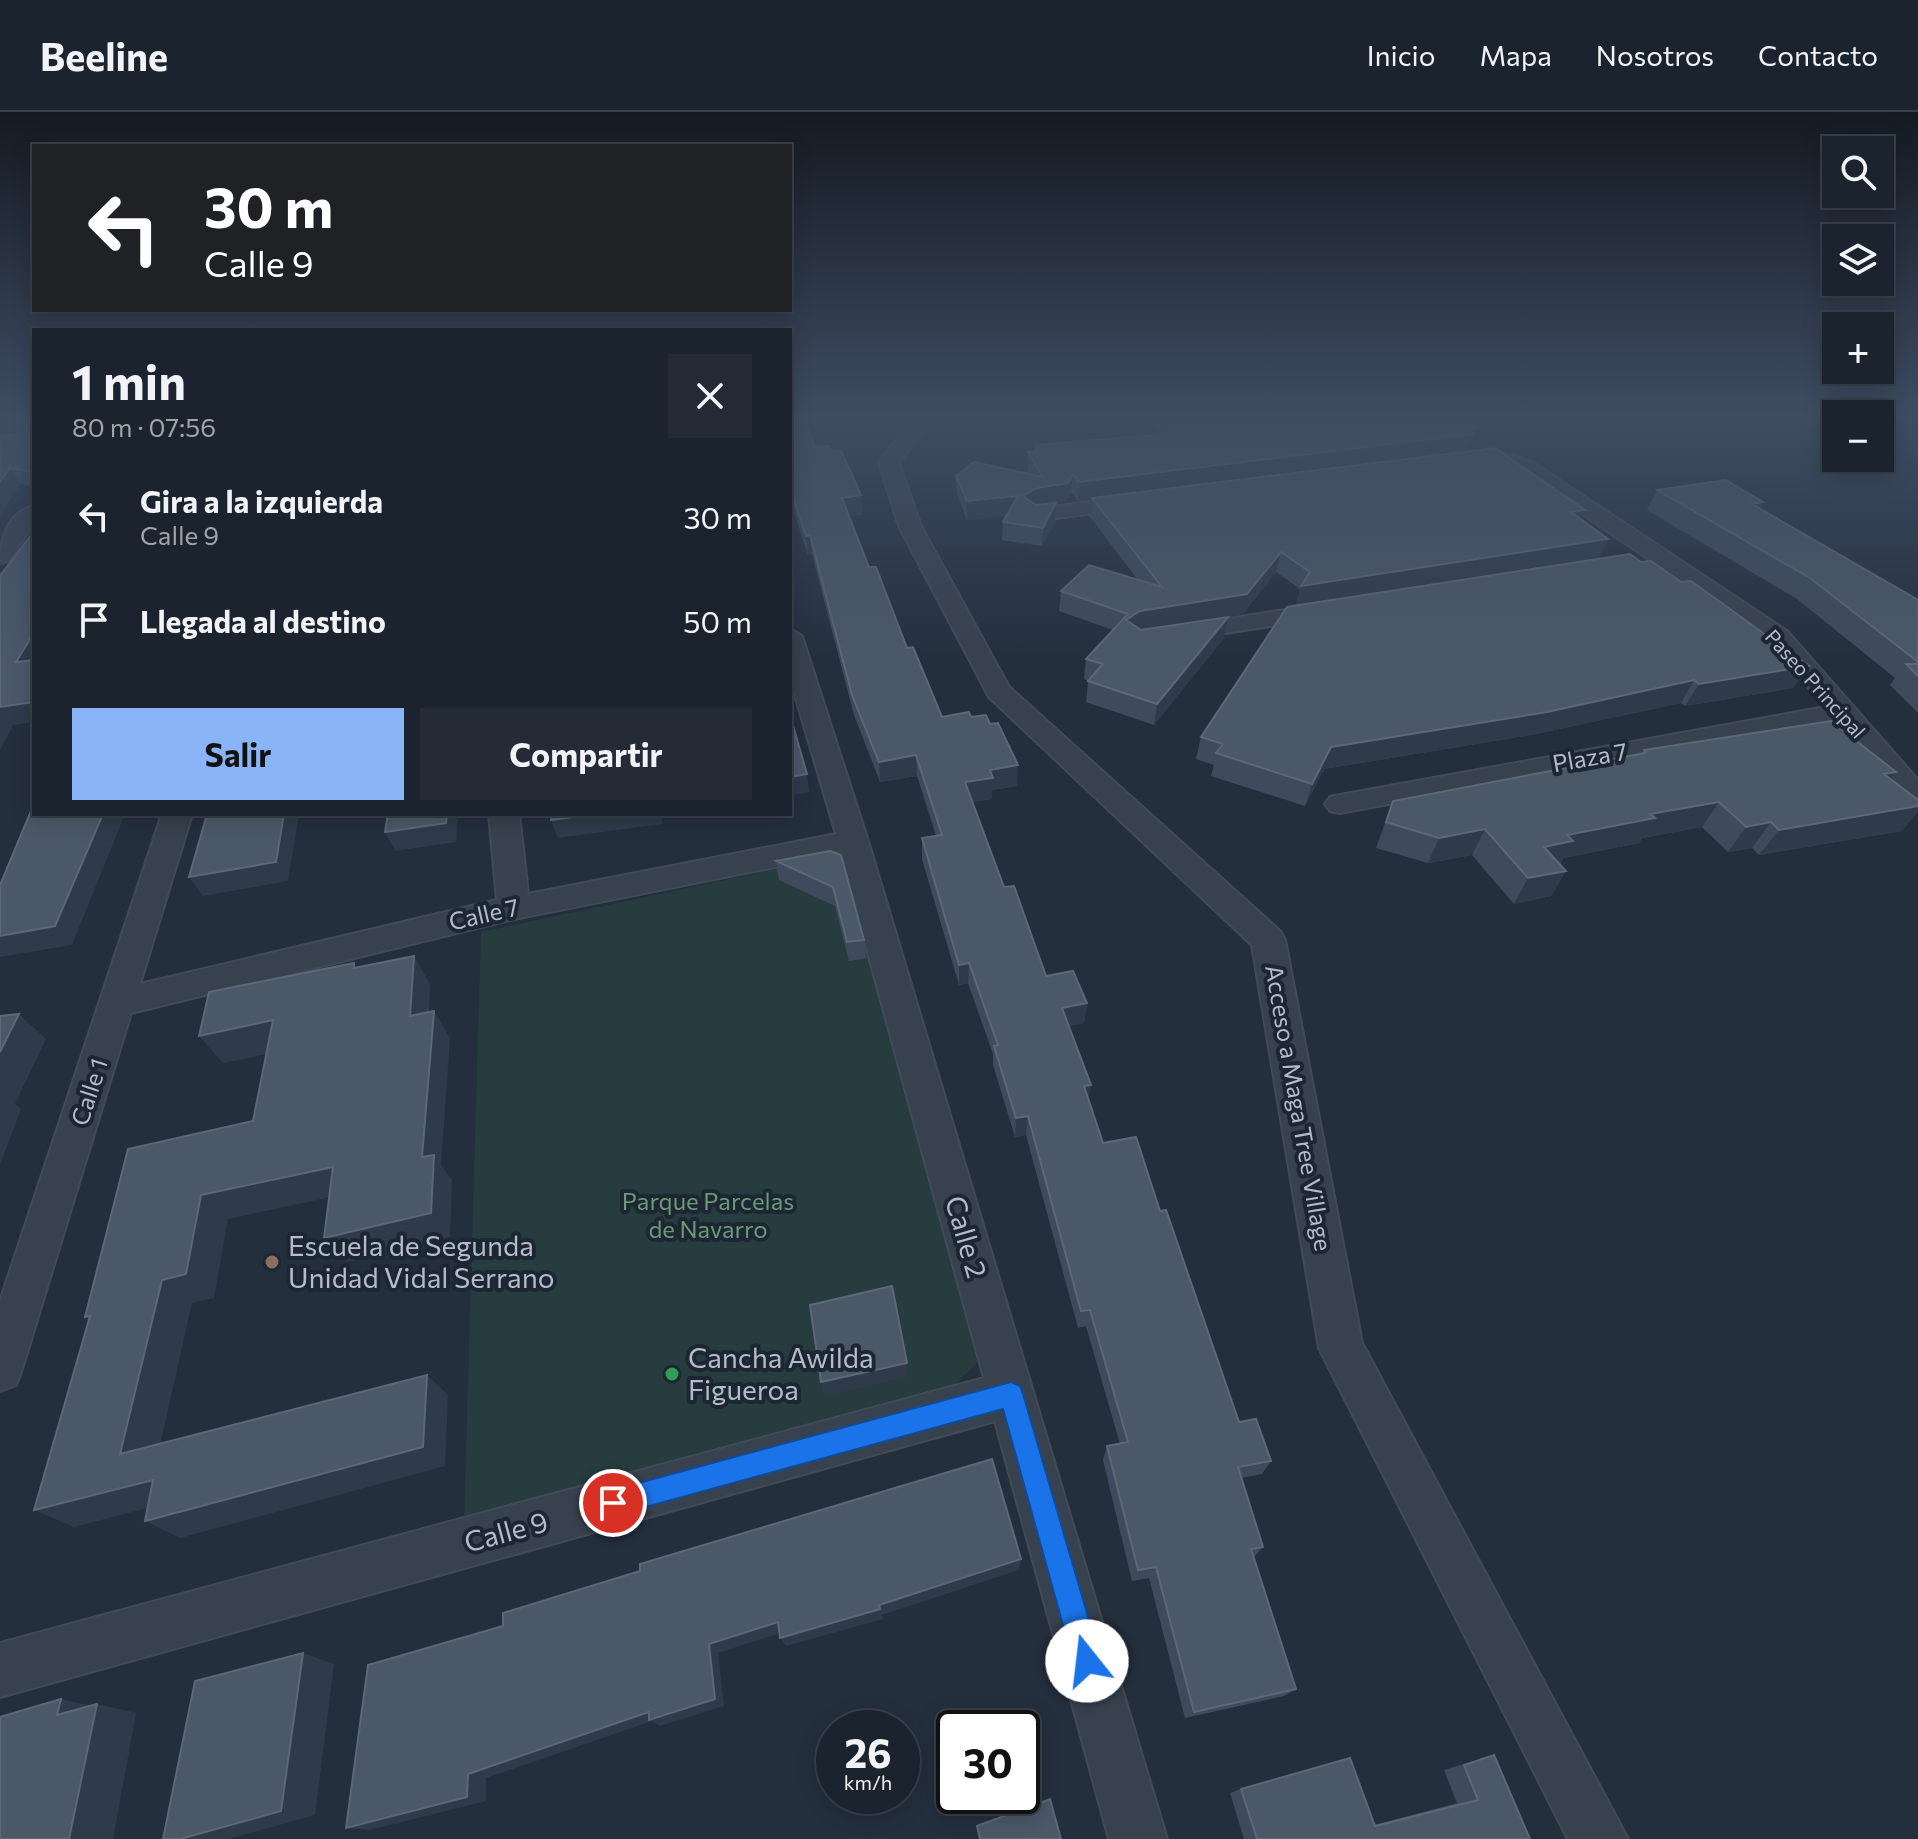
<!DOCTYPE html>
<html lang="es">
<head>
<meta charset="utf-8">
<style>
  body { margin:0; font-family:Commissioner,sans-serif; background:#242b36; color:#f1f3f6; height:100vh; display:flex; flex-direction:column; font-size:30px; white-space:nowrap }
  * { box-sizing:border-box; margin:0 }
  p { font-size:26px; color:#a0a4aa }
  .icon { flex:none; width:44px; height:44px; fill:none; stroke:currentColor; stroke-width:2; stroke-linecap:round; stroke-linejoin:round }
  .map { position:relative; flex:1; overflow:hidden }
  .panel { position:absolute; left:32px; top:216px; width:760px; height:488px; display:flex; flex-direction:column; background:#1b232e; border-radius:0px; box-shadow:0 4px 20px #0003,0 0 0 2px #39404a }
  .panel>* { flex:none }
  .hud { position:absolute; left:32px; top:32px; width:760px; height:168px; border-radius:0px; box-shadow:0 4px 20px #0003,0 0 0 2px #39404a; background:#202124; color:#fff; overflow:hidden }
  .fabs { position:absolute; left:1822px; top:24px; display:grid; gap:16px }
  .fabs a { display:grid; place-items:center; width:72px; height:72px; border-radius:0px; background:#1b232e; box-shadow:0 4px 20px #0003,0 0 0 2px #39404a; font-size:40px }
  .speed { position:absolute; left:816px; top:1598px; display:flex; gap:16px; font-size:40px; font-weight:700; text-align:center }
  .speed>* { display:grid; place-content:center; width:104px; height:104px; border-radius:50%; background:#1b232e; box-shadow:0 4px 20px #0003,0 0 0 2px #39404a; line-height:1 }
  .speed small { font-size:20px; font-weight:400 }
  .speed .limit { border:4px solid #111; border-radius:12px; background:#fff; color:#111 }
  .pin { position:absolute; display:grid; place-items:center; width:68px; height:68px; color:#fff; margin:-34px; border:4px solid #fff; border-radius:50%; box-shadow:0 2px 8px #0007 }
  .me { position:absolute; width:88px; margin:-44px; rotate:344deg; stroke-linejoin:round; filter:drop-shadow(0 0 6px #0008) }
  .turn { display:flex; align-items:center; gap:28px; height:168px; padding:0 40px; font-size:36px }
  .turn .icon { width:104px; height:104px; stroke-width:2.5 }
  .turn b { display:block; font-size:56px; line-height:68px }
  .round { display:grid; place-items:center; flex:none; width:84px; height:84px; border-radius:0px; background:#242b36 }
  .overview { display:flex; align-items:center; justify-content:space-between; height:136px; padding:0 40px }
  h1 { font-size:48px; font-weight:700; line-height:60px }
  .cta { display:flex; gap:16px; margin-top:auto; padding:16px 40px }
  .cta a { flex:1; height:92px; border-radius:0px; background:#8ab4f8; color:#111; font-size:32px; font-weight:700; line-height:92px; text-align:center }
  .cta a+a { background:#242b36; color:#f1f3f6 }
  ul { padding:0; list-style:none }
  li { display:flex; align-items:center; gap:24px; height:104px; padding:0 40px }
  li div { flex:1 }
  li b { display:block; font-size:30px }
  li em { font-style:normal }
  header { display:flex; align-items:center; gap:48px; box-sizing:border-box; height:112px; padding:0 40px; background:#1b232e; border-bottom:2px solid #39404a }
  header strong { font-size:38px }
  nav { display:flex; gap:44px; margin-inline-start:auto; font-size:28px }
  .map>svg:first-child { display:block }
</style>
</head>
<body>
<header>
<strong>Beeline</strong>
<nav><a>Inicio</a><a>Mapa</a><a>Nosotros</a><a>Contacto</a></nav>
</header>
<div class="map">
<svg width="1918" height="1727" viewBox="0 0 1918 1727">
  <rect width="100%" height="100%" fill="#242f3e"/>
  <path fill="#263c3f" d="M834,745l19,8 130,469 -5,28 -32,31 -482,130 17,-591z"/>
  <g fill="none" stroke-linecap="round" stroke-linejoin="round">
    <defs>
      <path id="street" d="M913,306h18l-32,45 22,63 88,161 271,244 5,9 77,403 266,496h-60l-249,-491 -67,-403 -263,-248 -90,-171 -20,-63z
        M1497,339l35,11 255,169 131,149v27l-10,-2 -71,-84 -497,92 -10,-2 -5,-7 5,-7 10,-2 485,-88 -56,-66 -251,-171 -22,-7 -26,4 -10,-6 3,-4z
        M1136,384l10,6 -3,4 -107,15 -11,-6 11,-6z
        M34,394v17l-26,38 -8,2c0,-24 8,-51 34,-57z
        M1324,492l12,7 -4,5 -150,24 -12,-7 12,-7z
        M790,517l12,7 66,205 299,998h-58l-114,-418 -995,276v-54l984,-265 -143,-524 -327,65 -383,94 -109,356 -6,16 -16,6v-90l162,-487h30l-52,170 357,-84 -8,-86h30l9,80 308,-60 -46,-156z"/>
    </defs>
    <use href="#street" stroke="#414a57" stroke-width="4"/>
    <use href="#street" fill="#38414e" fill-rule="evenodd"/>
  </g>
  <path fill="#3f4b5c" d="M0,306h34v69l-13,-3 -21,31z
    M790,306l25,29 48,67 -14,2 20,51 73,150h29l46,69 -25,4v9l-20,3 32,85 42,89 41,27 -3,20 -15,3 19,74 15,43 57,68 79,211 32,39 -9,13 -21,4 22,69 -9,10 42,132 -12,7 -99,22 -36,-140 -17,3 -29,-121 4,-14 13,-2 -34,-118 -8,2 -52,-193 -11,2 -22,-72v-11l-25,-71 -9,2 -37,-126v-21l14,-2 -19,-60 -37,6 -26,-67 -42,-161 -4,1 -18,-55z
    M1147,306h316l7,28h-1l-2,6 114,67 27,20 -10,20 195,129 -108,18 -4,-3 -145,31 -212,35 -19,37 -94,-30 3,-11 -18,-6 5,-22 95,-132 4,-16 -24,-17 -34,43 -96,15 78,8 -70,87 -68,-23 2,-21 -4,-2 2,-20 27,-29 -54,-19 2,-20 77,-11 -48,-63 2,-18 -14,2 -7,-9 -5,9 -14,2 3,19 -13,24 -40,-6 1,-18 3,-6 -39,4 -10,-26 -1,-18 73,-2 -2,-4 1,-18 6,-1 1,-6 127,-11z
    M1657,378l102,18 159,92v113l-28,-28 5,-7 -98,-79 -150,-89z
    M1644,638l246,29 12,52 -143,24 -7,-7 -24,4 -26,-25 -60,11 -3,5 -76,15 -3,6 6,7 -15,25 -37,8 -42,-49 -44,8 -52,-15 17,-47 249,-48z
    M841,743l23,85 2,18 -17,3 -14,-55 -56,-26 -3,-19z
    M1494,1643l36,84h-286l-14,-46 11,-4 134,36 82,-22 -13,-33z"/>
  <path fill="#2f3b4b" d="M16,306h9l9,14 -34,6v-17z
    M1477,316l-7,18h-1l-2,6 -389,49 1,-19z
    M10,356l11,16 -21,31v-33z
    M1073,362l-2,18 -5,9 -30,5 -13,-10 14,-8z
    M861,383l2,19 -20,3 -1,-19z
    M1018,384l-1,19 -50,5v-19z
    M1763,390l-11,20v-18z
    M1056,391l-1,19 -13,24 1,-18z
    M1585,398l-9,19 -5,-17z
    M810,423l2,19 -4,1 -2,-19z
    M1608,427l-10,20 -302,47 5,-20z
    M1281,440l-5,20 -34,43 -104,16 -12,-11 14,-9z
    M1228,505l-4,21 -70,87 3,-21z
    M34,521v41l-18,-12z
    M1809,554l-16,22 -108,18 14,-22z
    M1694,568l-13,23 -145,31 -212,35 -19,37 7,-22 19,-37z
    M34,590v20l-21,3 -13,25v-43z
    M916,643l1,21 -37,6 -1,-20z
    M1018,653l-1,21 -25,4v9l-27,4v-21l25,-12z
    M1896,660l-21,25 9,-23z
    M807,662l2,18 -19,4v-19z
    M1719,690l-17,25 -60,11 -3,5 -76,15 -5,8 -14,-19 23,-12 83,-21z
    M1918,694v6l-16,19 -143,24 20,-25z
    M103,702h22l-53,131 -72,12v-21z
    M284,702h15l-11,67 -85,15 -14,-19z
    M447,702h11l-2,28 -61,9 -10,-19z
    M594,702h85l-17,3v7l-104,14 -7,-18z
    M1771,710l-19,26 -24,4 18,-25z
    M1485,717l-13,26 -44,8 11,-25z
    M1566,759l-15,25 -37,8 14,-26z
    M414,844l16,28 -2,59 -18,-27z
    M969,851l-1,20 -9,2v-20z
    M1087,891l-3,20 -24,5 2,-20z
    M434,899l16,27 -9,127 11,15 -2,57 -103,25 -23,-24 98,-81z
    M19,902l27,25 -31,65 6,5 -21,56v-113z
    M273,908l22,28 -72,15 -24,-27z
    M1091,973l-3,20 -4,-19z
    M1028,1004l-2,19 -11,2 1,-19z
    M333,1055l21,25 -126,27 -14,79 -22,5 -38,169 -34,-18 42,-174 39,-85z
    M907,1251l1,14 -84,19 -3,-14z
    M427,1263l21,20 -3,71 -265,72 -35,-17z
    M153,1368l34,18 -113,29 -40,-17z
    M1021,1447l-2,11 -137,45 1,4 -97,27 -6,-8z
    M778,1510l6,10 -66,21 6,53 -64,20 -8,-5 -166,57v23l-116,29 -24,-2 122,-54 241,-130z
    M303,1541l31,11 -19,151 -86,24h-49z
    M61,1587l35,8 1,-3 39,9 -23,126h-44l-12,-124z"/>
  <path fill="#4b5868" stroke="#5c6777" stroke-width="2" d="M0,306h16l-16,3z
    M25,306h9v54l-24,-4 -10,14v-46l26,-3 1,-14z
    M790,306h14l11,29 14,-1 3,5 9,-1 20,45 -19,3 27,69h7l31,81 6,-1 29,70 27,-5 2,5 15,-2 4,9 8,-1 20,42 -28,5 3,8 -28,4 39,105 10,-1 32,90 27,-5 14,32 -25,5 29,77 -7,1 19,57 33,-6 24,74 6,-1 73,212 17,-3 15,42 -33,6 25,80 -12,2 45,140 -102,23 -38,-145 -18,3 -31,-124 21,-4 -38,-132 -9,1 -53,-195 -12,2 -22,-72 4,-1 -29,-82 -10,2 -37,-127 20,-3 -26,-80 -37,7 -27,-67 -42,-160 -4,1 -16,-48z
    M1165,306h298l14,10 -11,1 7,5 -394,48 -6,-8 -5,9 -31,5 -14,8 13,9 20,-2 -13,25 -40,-6 15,-26 -51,5 -11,-25 18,-14 69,15 -15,-25 10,-1 -3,-6 144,-12z
    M1495,336l90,62 -14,2 37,27 -307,47 9,-14 -29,-20 -34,42 -107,17 -14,9 15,10 87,-13 -71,87 -69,-23 15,-17 -17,-5 42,-45 -67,-23 28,-26 73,22 -70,-89z
    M1726,368l37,22 -11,2 166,96v62l-108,-84 -153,-88z
    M34,419v102l-18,29 18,-2v42l-34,5v-131z
    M1630,442l11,8 10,-1 30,21 10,-1 118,85 -110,18 -5,-4 -147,32 -216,35 -19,37 -96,-31 7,-9 -22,-7 86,-130z
    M1906,552h12v12z
    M790,603l17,59 -17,3z
    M1831,609l65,51 -12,2 34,26v6l-139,24 -8,-8 -25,5 -27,-25 -69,12 5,4 -88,17 6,6 -29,6 22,24 -38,7 -43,-49 -46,9 -53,-16 7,-21 252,-48 -1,-3z
    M33,694l1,8h69l-48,112 -55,10v-51z
    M207,702h77l-8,48 -87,15z
    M388,702h59l-1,9 -61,9z
    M552,702h42l-43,6z
    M830,739l11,4 23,85 -17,2 -14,-55 -57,-26z
    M414,844l-4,60 24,-5 -12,146 12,-2 -3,58 -107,25 9,-71 -132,28 -15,79 -24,6 -42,174 307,-79 -4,72 -278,74 8,-41 -119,30 56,-194 -5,1 43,-168 125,-28 20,-101 -74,16 10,-44 145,-29v5z
    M19,902l-19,38v-36z
    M892,1174l15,77 -86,19 -11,-77z
    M992,1347l29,100 -142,46 1,4 -100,29 -2,-16 -69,22 6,55 -66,21v-8l-181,62 -1,23 -121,31 22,-163 135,-39v-13l137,-42v-7z
    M303,1541l-22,158 -101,28h-17l32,-158z
    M61,1587l-4,16 40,-11 -28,135h-69v-122z
    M1494,1643l36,84h-273l-16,-50 109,-31 25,68 103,-26 -14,-35z
    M1050,1687l11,40h-81l-3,-13z"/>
  <linearGradient id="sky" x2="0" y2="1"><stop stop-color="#141a22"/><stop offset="0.56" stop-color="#3f4d63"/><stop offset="1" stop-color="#3f4d63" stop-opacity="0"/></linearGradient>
  <rect width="1918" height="547" fill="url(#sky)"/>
  <path fill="#1a73e8" stroke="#114b97" stroke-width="2" d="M1011,1270l9,4 3,8 78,267 -4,10 -10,4 -10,-4 -4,-10 -70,-252 -390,107 -9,-4 -4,-9 4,-9 9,-4z"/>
  <circle fill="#8d6e63" stroke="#1d2633" stroke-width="3" cx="272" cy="1150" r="8"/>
  <circle fill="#2e9e5b" stroke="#1d2633" stroke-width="3" cx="672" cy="1262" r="8"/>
  <g text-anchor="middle" stroke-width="8" stroke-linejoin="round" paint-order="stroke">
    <g font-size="20" fill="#b4bcc9" stroke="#1d2633">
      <text transform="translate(1815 572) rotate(48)" y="7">Paseo Principal</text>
    </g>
    <g font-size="24" fill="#b4bcc9" stroke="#1d2633">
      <text transform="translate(1590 646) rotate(-10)" y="8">Plaza 7</text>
      <text transform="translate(484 803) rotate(-13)" y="8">Calle 7</text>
      <text transform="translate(90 980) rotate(-72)" y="8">Calle 1</text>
      <text transform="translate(1298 996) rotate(80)" y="8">Acceso a Maga Tree Village</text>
    </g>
    <g font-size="24" fill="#6b9a76" stroke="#1d2633">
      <text x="708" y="1098">Parque Parcelas<tspan x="708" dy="28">de Navarro</tspan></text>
    </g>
    <g font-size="28" fill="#b4bcc9" stroke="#1d2633">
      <text transform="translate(966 1125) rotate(74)" y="10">Calle 2</text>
      <text transform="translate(506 1420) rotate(-15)" y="10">Calle 9</text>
    </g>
    <g font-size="28" fill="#b4bcc9" stroke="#1d2633" text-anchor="start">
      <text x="288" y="1144">Escuela de Segunda<tspan x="288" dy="32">Unidad Vidal Serrano</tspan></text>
      <text x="688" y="1256">Cancha Awilda<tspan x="688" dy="32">Figueroa</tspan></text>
    </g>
  </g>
</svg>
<div class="fabs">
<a><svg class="icon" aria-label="search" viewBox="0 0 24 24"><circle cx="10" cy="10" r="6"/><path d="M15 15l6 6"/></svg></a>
<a><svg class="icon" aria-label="layers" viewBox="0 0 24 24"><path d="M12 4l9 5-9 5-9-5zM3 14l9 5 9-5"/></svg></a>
<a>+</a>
<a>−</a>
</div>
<div class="speed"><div>26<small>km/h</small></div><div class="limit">30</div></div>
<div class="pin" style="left:613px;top:1391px;background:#d93025"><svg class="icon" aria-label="arrive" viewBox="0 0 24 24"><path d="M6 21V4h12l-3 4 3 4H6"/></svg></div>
<svg class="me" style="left:1087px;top:1549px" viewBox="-20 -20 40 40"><circle r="19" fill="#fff"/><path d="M0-13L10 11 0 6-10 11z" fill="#1a73e8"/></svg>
<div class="hud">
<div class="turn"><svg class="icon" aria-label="left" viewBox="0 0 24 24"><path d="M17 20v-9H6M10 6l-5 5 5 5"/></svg><div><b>30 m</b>Calle 9</div></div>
</div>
<section class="panel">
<div class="overview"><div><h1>1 min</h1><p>80 m · 07:56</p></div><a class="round"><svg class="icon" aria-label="close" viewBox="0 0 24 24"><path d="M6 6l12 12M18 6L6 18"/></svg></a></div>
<ul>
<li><svg class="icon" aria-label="left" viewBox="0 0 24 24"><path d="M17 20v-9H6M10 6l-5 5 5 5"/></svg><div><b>Gira a la izquierda</b><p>Calle 9</p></div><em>30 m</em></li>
<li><svg class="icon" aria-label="arrive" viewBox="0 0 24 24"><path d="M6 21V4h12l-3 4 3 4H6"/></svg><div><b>Llegada al destino</b></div><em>50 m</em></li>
</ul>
<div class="cta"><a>Salir</a><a>Compartir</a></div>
</section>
</div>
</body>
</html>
